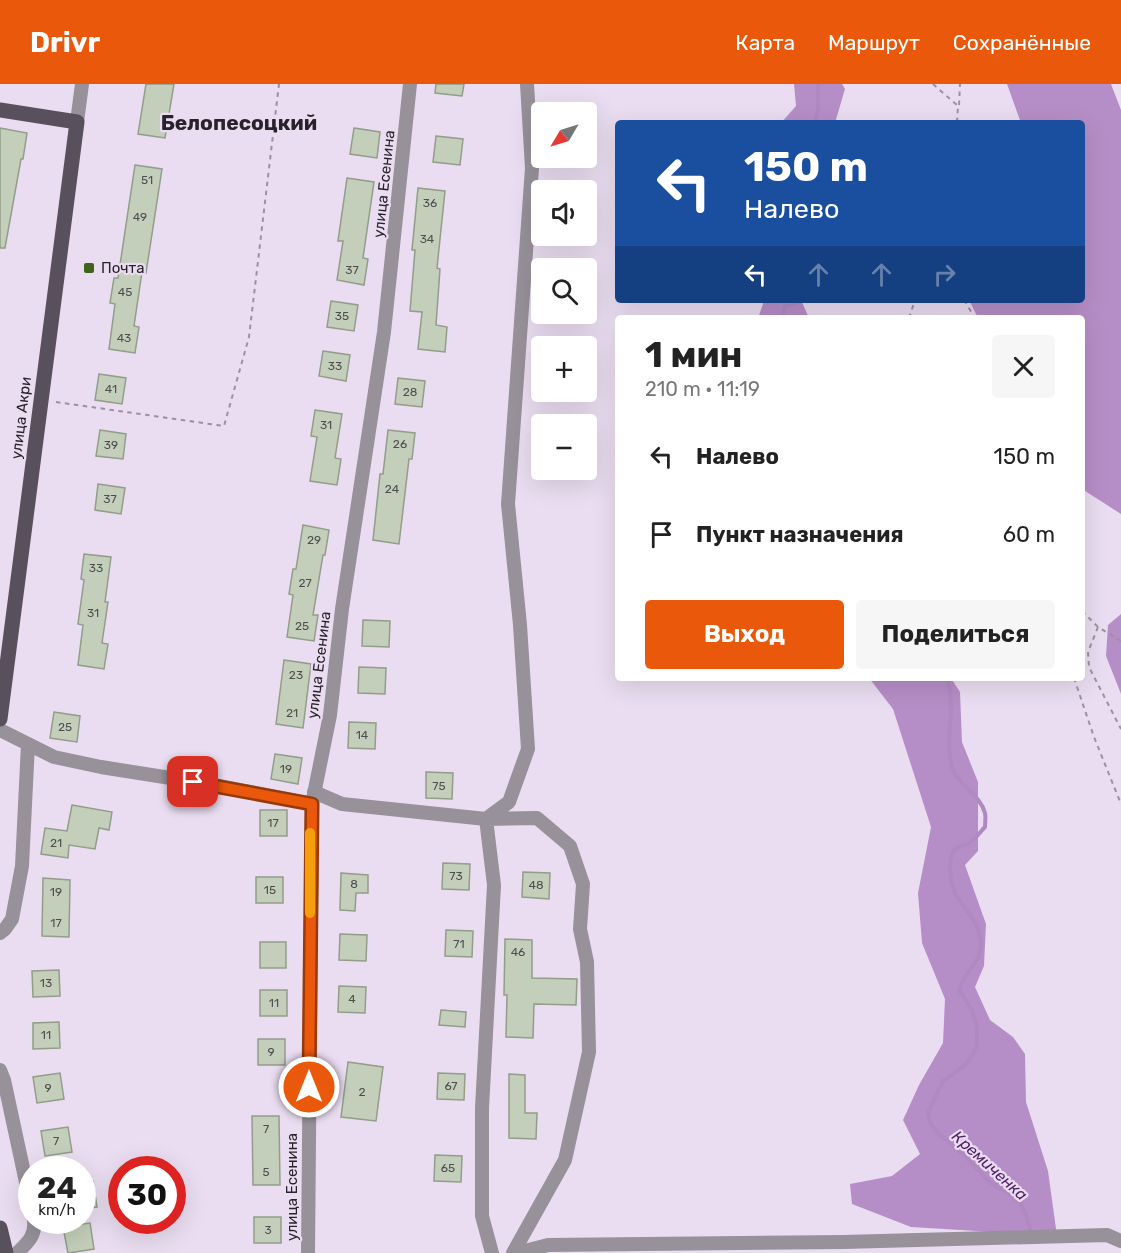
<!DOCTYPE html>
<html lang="ru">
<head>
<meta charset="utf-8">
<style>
  body { margin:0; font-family:Rubik,sans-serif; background:#f6f6f6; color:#222; height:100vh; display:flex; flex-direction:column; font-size:22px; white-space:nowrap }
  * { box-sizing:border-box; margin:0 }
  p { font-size:20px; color:#767676 }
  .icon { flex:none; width:33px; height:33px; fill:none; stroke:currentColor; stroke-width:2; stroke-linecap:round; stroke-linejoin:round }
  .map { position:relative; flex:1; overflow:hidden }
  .drawer { position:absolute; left:615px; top:231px; width:470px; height:366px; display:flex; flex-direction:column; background:#fff; border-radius:6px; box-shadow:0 6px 24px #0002 }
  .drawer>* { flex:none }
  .top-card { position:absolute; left:615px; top:36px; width:470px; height:183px; border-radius:6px; box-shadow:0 6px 24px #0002; background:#1a4fa0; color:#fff; overflow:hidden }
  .needle { width:39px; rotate:232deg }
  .fabs { position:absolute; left:531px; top:18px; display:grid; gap:12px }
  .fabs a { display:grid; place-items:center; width:66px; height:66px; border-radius:6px; background:#fff; box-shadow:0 6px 24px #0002; font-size:30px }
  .speed { position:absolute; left:18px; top:1072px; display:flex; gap:12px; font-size:30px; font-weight:700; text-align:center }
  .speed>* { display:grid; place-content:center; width:78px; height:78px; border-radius:50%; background:#fff; box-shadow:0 6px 24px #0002; line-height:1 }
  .speed small { font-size:15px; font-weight:400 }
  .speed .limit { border:9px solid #d22; background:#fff; color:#111 }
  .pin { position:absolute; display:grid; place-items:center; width:51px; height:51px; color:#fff; margin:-26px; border-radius:12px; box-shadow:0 3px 9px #0006 }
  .me { position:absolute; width:66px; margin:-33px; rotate:0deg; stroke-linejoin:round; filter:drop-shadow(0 0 4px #0008) }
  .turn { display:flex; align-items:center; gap:21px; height:126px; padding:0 30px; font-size:27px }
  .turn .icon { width:78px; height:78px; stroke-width:2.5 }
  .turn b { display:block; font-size:42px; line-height:51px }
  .lanes { display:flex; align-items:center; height:57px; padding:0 30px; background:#0003; justify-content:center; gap:30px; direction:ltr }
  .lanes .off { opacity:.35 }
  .round { display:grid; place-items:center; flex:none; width:63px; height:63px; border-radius:6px; background:#f6f6f6 }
  .overview { display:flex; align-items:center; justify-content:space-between; height:102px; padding:0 30px }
  h1 { font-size:36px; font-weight:700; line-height:45px }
  .cta { display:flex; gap:12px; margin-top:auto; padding:12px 30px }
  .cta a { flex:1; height:69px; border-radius:6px; background:#ea580c; color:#fff; font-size:24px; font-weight:700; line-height:69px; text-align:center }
  .cta a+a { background:#f6f6f6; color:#222 }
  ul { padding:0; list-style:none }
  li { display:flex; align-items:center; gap:18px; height:78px; padding:0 30px }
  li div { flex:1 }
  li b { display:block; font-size:22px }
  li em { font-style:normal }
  header { display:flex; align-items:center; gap:36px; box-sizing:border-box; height:84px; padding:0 30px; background:#ea580c; color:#fff }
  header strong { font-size:28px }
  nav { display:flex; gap:33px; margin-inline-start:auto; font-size:21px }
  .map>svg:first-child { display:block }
</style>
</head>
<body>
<header>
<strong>Drivr</strong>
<nav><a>Карта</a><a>Маршрут</a><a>Сохранённые</a></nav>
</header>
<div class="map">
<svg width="1121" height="1169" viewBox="0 0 1121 1169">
  <rect width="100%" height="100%" fill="#eaddf1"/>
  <path fill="#b68ec7" d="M794,0h48l3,5 -10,34h-54l15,-17z
    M1007,0h104l10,26v404l-39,-25v-171h-104l-9,-18h113v-177h-61z
    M762,216h39l8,18h-51l5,-14z
    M1121,530v80l-15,-38 2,-31z
    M869,594h82l9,14 2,50 16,40v69l-13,14 21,59 -2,42 -9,21 15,33 23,17 12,17 1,48 22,69 9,65 -146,-9 -59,-23 -2,-20 42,-8 28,-22 -17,-34 16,-35 24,-42 2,-44 -23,-56 -4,-50 13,-66 -38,-118z"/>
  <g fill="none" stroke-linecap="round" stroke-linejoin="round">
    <path stroke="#b189c2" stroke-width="4" d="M815,39l3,-13v-26
      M785,234l-2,-3 2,-9 18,-6
      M947,594c10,30 -3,59 5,89 6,19 28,27 33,46 1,4 0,10 0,14 -5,5 -10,13 -16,16 -5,3 -12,3 -16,9 -5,10 -3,31 2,41 10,19 25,27 26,52 0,18 -18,28 -22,45l13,20 5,17v18l-6,13 -8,9 -20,14 -15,31 2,11 9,11 26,22 24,26 19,11 12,10 6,12 4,14"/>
  </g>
  <path fill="#c3cfba" stroke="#929d8a" stroke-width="1.5" d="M146,0h28l-9,54 -27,-4z
    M436,0h28l-2,12 -27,-3z
    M0,44l27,5 -4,26h-2l-16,89h-5z
    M354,44l26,4 -3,26 -27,-4z
    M436,52l27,3 -3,26 -27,-3z
    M135,81l27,4 -16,104 -4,-1 -8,54 5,1 -4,26 -26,-4 6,-45 -5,-1 4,-25h4z
    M347,94l27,4 -11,76 5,1 -4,26 -27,-5 6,-39h-5z
    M418,104l27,3 -8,77 3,1 -4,56 11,2 -2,25 -27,-3 4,-37 -12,-1 5,-61h-3z
    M331,217l27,4 -4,26 -27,-4z
    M323,267l27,4 -4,26 -27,-5z
    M99,290l27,4 -4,26 -27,-4z
    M398,294l27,3 -3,26 -27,-3z
    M315,326l27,4 -7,44 6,1 -4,26 -27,-4 7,-44 -6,-1z
    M100,346l26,4 -3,25 -27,-3z
    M388,346l27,3 -3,26h-3l-10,85 -26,-4 7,-66h3z
    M98,400l27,4 -4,26 -26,-4z
    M303,441l26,5 -4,25h-2l-10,60h5l-4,26 -27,-4 6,-42 -4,-1 4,-25h3z
    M84,470l27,3 -6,45h3l-6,41 6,1 -4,25 -26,-4 5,-40 -5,-1 6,-44 -3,-1z
    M363,536l27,1 -1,26 -27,-1z
    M284,576l27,4 -8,64 -27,-4z
    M359,583l27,1 -1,26 -27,-1z
    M54,628l26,4 -3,26 -27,-4z
    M349,638l27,1 -1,26 -27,-1z
    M275,670l27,4 -4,26 -27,-5z
    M426,688l27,1 -1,26 -26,-1z
    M72,721l40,7 -3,18 -10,-2 -4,21 -26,-4 -1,13 -27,-4 4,-26 22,3z
    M260,726h27v26h-27z
    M443,779l27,1 -1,26 -27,-1z
    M523,788l27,1 -1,26 -27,-2z
    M341,789l27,2v18h-12l-1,18 -15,-1z
    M256,793h27v26h-27z
    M43,794l27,2 -1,57 -27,-1z
    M446,846l27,1 -1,26 -27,-1z
    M340,850l27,1 -1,26 -27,-1z
    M505,855l27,1v38l45,1 -1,26 -42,-1 -1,34 -27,-1 1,-42h-3z
    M260,858h26v26h-26z
    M59,886l1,26 -27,1 -1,-26z
    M339,902l27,1 -1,26 -27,-1z
    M260,906h27v26h-27z
    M441,926l25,2 -1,15 -26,-2z
    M59,938l1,26 -27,1v-26z
    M258,955h27v26h-27z
    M348,978l35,5 -7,54 -35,-4z
    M60,989l4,26 -27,4 -4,-26z
    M438,989l27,1 -1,26 -27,-1z
    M509,990l16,1v38h12l-1,26 -27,-1z
    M252,1032h27l1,69h-27z
    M68,1043l4,25 -27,4 -4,-25z
    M435,1071l27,1 -1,26 -27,-1z
    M93,1097l4,26 -15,2v-26z
    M254,1133h27v26h-27z
    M90,1139l4,26 -26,4 -5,-26z"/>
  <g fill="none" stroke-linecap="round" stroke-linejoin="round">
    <path stroke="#9b91a0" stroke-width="2" stroke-dasharray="4.5 4.5" stroke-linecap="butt" d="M933,0l25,22 -1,17
      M959,21l1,-21
      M964,216l11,18
      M909,234l6,-18
      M56,318l168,24 25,-89 30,-253
      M1082,527l16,16 23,14
      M1098,543l-10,25 1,15 32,62
      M1074,594l20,59 27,67"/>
    <path stroke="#97919a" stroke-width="14" d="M77,38l5,-38
      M0,646l54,27 47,10 114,18 97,19
      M314,708l28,12 144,15 51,-1 33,28 13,38 -3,45 7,33 2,90 -24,108 -52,93
      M0,849l5,-4 7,-10 10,-53 6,-122
      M0,986l4,10 28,130
      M17,1169c10,-10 19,-17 17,-32
      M308,1169l4,-449 18,-89 12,-106 42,-277 26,-248
      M492,1169l-10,-37v-108l12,-223 -8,-66 23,-17 19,-53 -8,-124 -12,-121 24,-336 -5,-84
      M517,1169l31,-8 296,-3 263,-7 14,6"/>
    <path stroke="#59505e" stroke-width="15" d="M0,26l77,12 -77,597
      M0,1144l6,25"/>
  </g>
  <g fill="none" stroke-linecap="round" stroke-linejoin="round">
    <defs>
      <path id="route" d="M193,698l119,22 -3,283"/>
    </defs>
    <use href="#route" stroke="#983908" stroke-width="15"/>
    <use href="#route" stroke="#ea580c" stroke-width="10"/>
    <path stroke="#f59e0b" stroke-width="10" d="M310,829v-80"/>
  </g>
  <rect fill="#40631a" stroke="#eaddf1" stroke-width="2" x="83" y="178" width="12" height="12" rx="3"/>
  <g text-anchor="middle" stroke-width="4.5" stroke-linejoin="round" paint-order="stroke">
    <g font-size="12" fill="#4f4e4f">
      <text x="147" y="100">51</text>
      <text x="430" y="123">36</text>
      <text x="140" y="137">49</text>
      <text x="427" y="159">34</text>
      <text x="352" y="190">37</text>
      <text x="125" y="212">45</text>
      <text x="342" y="236">35</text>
      <text x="124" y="258">43</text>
      <text x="335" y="286">33</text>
      <text x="111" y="309">41</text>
      <text x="410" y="312">28</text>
      <text x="326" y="345">31</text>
      <text x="400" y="364">26</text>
      <text x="111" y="365">39</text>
      <text x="392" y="409">24</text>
      <text x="110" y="419">37</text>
      <text x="314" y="460">29</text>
      <text x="96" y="488">33</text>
      <text x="305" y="503">27</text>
      <text x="93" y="533">31</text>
      <text x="302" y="546">25</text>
      <text x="296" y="595">23</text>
      <text x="292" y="633">21</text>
      <text x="65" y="647">25</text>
      <text x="362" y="655">14</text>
      <text x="286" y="689">19</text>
      <text x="439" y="706">75</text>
      <text x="273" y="743">17</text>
      <text x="56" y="763">21</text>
      <text x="456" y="796">73</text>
      <text x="354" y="804">8</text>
      <text x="536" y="805">48</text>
      <text x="270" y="810">15</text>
      <text x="56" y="812">19</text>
      <text x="56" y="843">17</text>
      <text x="459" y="864">71</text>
      <text x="518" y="872">46</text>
      <text x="46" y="903">13</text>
      <text x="352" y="919">4</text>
      <text x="274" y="923">11</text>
      <text x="46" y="955">11</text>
      <text x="271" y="972">9</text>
      <text x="451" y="1006">67</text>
      <text x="48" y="1008">9</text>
      <text x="362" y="1012">2</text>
      <text x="266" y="1049">7</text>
      <text x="56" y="1061">7</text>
      <text x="448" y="1088">65</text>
      <text x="266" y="1092">5</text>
      <text x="268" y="1150">3</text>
    </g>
    <g font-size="15" fill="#28232b" stroke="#eaddf1">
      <text transform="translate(384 100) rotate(-84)" y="5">улица Есенина</text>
      <text transform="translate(21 334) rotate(-83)" y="5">улица Акри</text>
      <text transform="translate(319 581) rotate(-83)" y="5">улица Есенина</text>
      <text transform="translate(292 1103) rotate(-90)" y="5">улица Есенина</text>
    </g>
    <g font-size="15" fill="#28232b" stroke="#eaddf1" text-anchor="start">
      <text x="101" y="189">Почта</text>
    </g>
    <g font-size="16" font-style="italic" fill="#501e63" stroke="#eaddf1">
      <text transform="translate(990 1081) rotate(42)" y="6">Кремиченка</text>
    </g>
    <g font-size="21" font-weight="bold" fill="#28232b" stroke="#eaddf1">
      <text x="239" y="46">Белопесоцкий</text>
    </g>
  </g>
</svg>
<div class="fabs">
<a><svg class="needle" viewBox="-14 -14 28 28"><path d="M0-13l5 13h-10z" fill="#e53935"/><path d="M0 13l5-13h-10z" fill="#767676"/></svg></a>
<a><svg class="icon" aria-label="sound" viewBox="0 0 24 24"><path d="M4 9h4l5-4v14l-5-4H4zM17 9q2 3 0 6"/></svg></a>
<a><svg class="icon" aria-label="search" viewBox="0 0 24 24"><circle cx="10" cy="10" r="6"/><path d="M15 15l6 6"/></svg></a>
<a>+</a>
<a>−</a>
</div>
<div class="speed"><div>24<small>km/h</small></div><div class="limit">30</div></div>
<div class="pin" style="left:193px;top:698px;background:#d93025"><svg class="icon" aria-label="arrive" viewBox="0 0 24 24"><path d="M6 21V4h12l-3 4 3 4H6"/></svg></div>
<svg class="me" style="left:309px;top:1003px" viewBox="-20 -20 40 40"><circle r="17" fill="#ea580c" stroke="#fff" stroke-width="3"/><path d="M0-11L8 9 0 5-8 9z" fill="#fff"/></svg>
<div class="top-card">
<div class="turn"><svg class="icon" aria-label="left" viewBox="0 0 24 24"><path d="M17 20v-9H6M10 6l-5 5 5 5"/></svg><div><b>150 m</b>Налево</div></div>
<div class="lanes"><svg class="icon" aria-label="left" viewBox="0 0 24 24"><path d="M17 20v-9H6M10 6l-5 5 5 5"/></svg><svg class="icon off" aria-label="ahead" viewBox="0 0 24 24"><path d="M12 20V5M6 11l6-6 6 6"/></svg><svg class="icon off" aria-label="ahead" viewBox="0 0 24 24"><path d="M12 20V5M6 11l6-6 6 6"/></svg><svg class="icon off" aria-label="right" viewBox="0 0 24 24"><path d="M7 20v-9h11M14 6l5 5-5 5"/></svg></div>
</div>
<section class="drawer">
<div class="overview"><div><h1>1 мин</h1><p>210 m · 11:19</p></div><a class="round"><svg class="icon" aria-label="close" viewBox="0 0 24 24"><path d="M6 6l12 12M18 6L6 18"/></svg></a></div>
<ul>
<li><svg class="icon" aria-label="left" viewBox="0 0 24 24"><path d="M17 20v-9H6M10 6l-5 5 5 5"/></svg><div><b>Налево</b></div><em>150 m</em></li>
<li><svg class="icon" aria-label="arrive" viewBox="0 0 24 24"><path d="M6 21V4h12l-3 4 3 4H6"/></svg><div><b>Пункт назначения</b></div><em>60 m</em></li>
</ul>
<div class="cta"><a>Выход</a><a>Поделиться</a></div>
</section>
</div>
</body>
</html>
